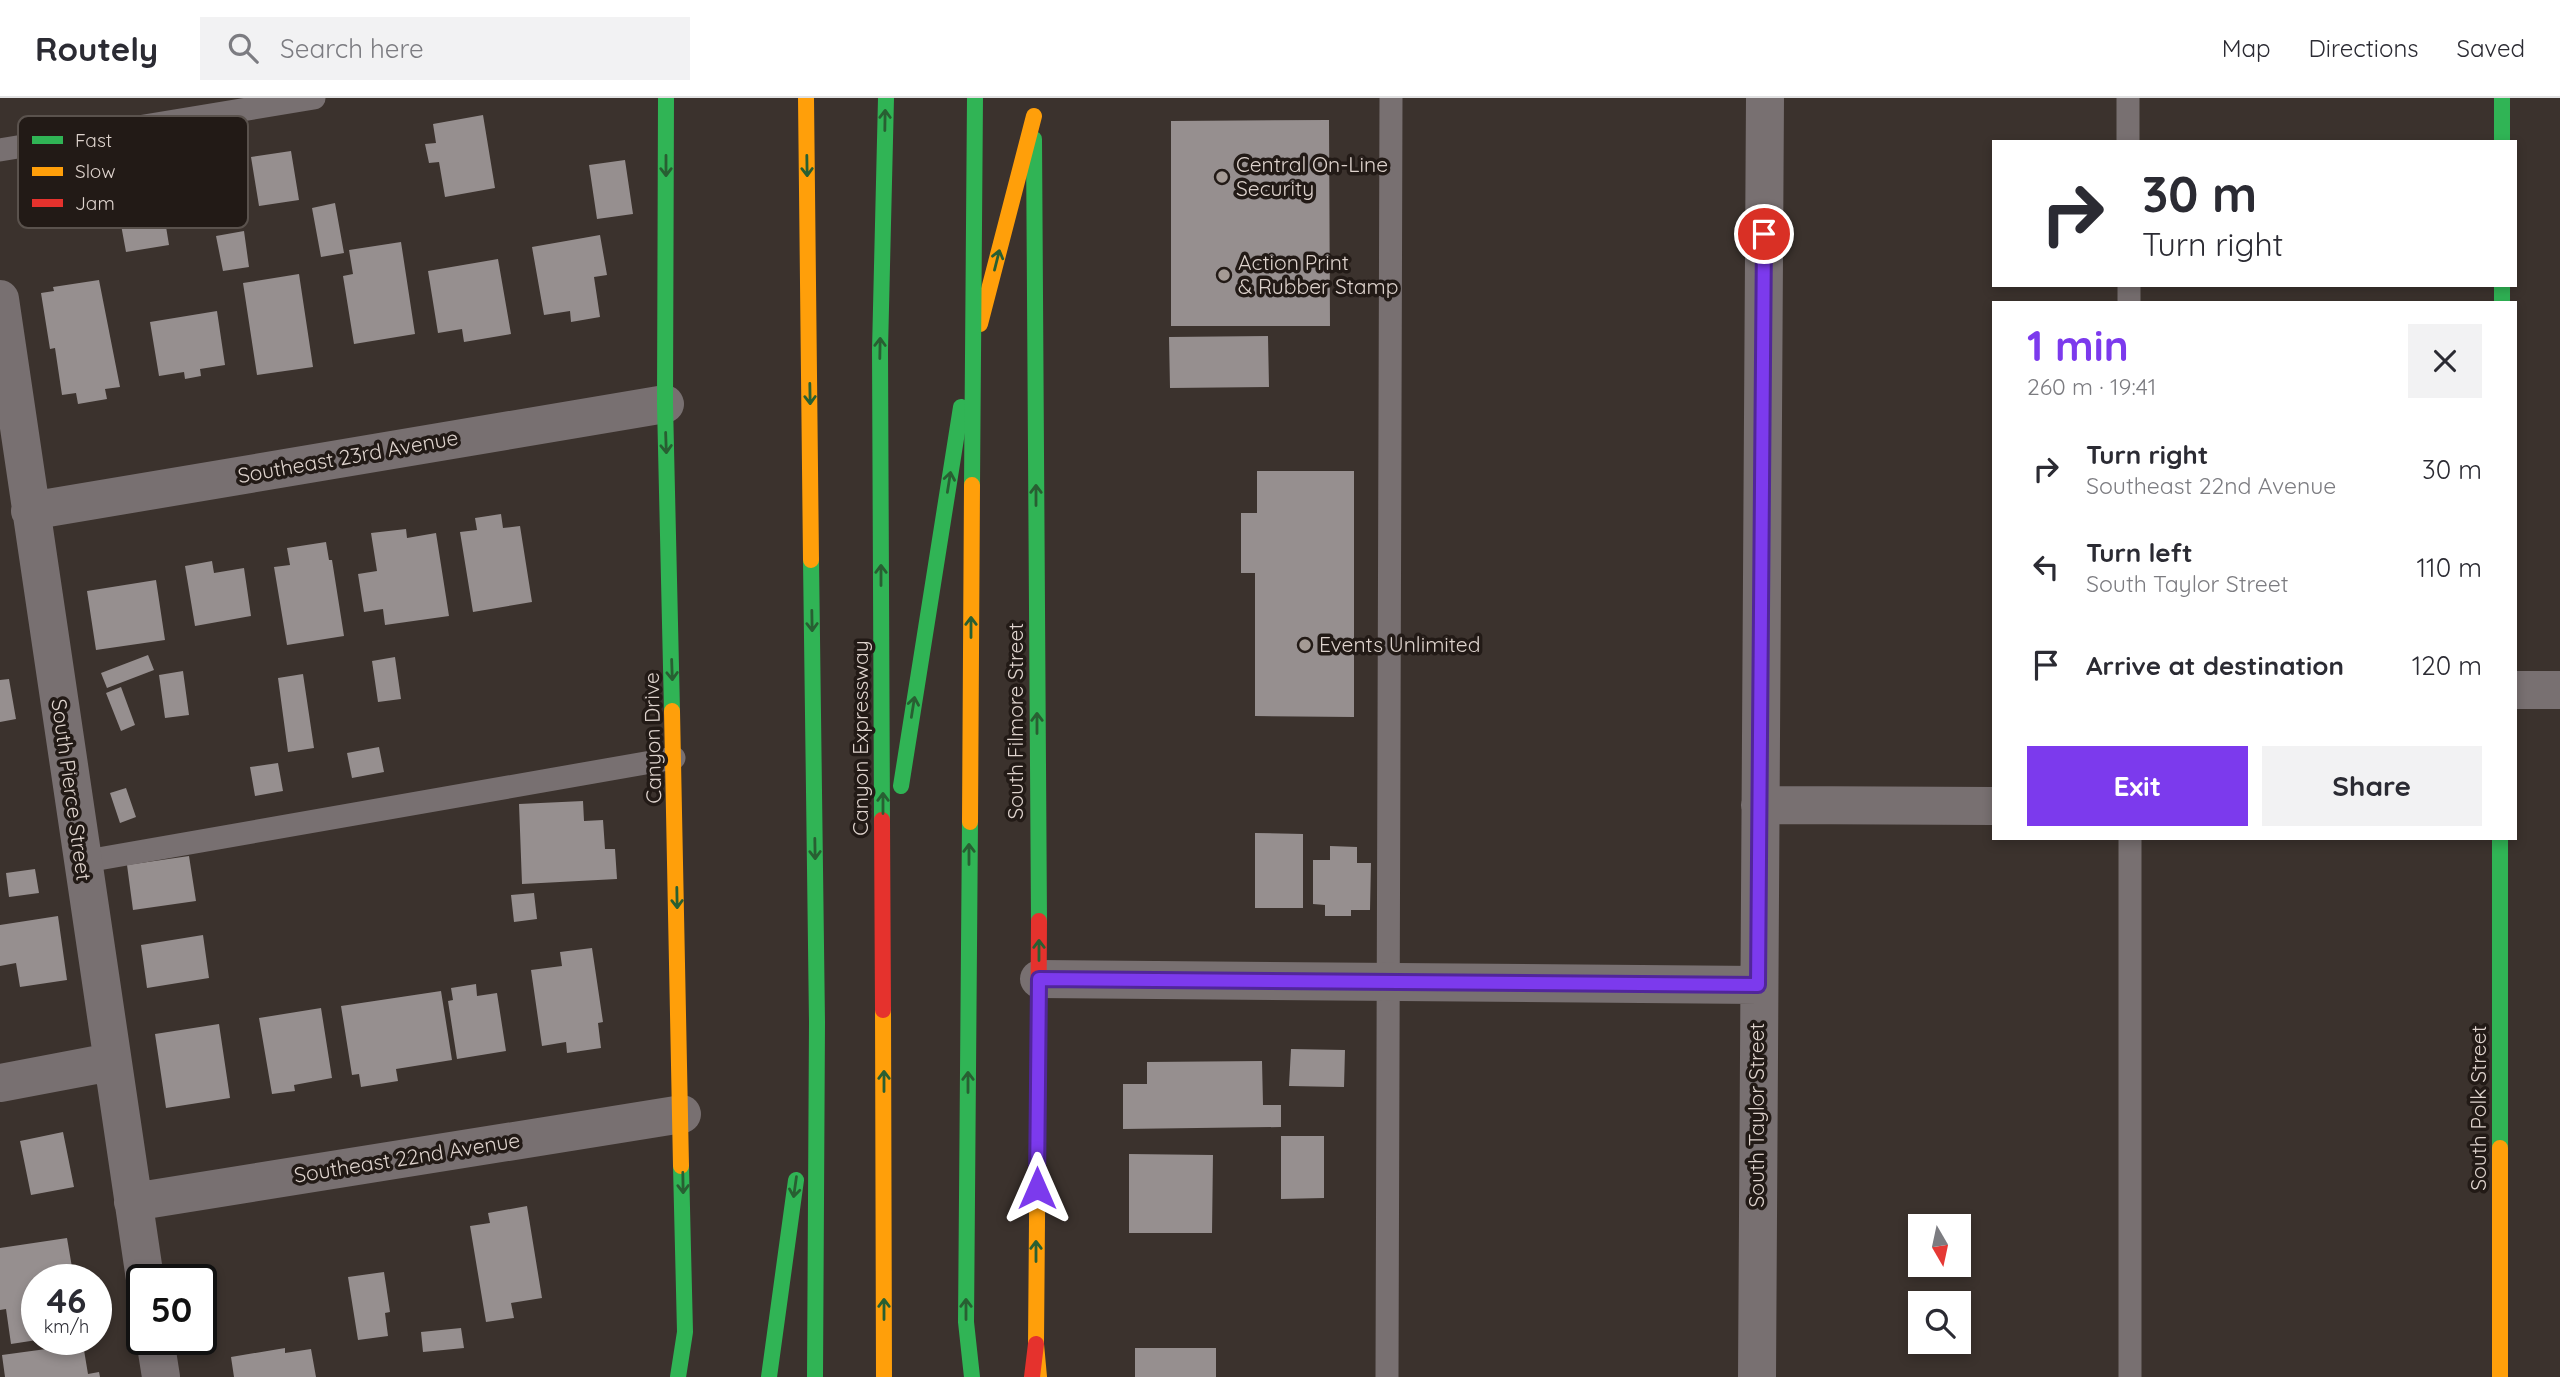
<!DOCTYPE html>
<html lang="en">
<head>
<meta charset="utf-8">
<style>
  body { margin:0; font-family:Quicksand,sans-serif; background:#f2f2f3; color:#2b2b33; height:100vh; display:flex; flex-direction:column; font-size:26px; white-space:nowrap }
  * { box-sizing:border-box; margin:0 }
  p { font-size:23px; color:#7c7c81 }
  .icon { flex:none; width:38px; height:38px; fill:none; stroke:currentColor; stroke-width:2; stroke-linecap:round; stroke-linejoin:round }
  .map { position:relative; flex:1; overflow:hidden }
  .panel { position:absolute; left:1992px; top:203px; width:525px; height:539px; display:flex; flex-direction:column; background:#fff; border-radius:0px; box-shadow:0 4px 10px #0003 }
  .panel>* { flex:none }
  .top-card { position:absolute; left:1992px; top:42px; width:525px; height:147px; border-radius:0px; box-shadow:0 4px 10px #0003; background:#fff; color:#2b2b33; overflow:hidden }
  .needle { width:46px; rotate:171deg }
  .buttons { position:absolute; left:1908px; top:1116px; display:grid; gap:14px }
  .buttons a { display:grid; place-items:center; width:63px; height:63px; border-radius:0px; background:#fff; box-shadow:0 4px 10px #0003; font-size:35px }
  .speed { position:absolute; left:21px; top:1166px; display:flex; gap:14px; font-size:35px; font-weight:700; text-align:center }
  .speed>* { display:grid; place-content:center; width:91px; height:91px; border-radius:50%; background:#fff; box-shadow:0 4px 10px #0003; line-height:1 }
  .speed small { font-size:18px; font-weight:400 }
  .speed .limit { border:4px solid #111; border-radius:10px; background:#fff; color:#111 }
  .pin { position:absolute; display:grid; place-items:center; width:60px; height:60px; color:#fff; margin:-30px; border:4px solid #fff; border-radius:50%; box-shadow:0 2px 7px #0007 }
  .me { position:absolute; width:77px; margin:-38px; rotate:0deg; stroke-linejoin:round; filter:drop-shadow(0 0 5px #0008) }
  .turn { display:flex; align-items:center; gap:24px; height:147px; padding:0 35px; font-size:32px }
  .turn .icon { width:91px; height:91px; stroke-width:2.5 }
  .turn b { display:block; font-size:49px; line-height:60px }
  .round { display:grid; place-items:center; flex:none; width:74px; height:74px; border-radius:0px; background:#f2f2f3 }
  .headline { display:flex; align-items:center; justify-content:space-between; height:119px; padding:0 35px }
  h1 { font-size:42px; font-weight:800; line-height:52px; color:#7c3aed }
  .button { display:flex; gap:14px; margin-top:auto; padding:14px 35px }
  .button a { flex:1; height:80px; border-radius:0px; background:#7c3aed; color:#fff; font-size:28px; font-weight:800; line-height:80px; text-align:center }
  .button a+a { background:#f2f2f3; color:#2b2b33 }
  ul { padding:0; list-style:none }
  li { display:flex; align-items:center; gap:21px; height:98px; padding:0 35px }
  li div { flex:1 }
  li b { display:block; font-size:26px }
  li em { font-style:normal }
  header { display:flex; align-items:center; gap:42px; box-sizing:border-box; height:98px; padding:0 35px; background:#fff; border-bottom:2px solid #e1e1e2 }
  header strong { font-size:33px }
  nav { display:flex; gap:38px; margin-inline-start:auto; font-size:24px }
  .search { width:490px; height:63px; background:#f2f2f3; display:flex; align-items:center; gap:18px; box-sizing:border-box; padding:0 24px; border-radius:0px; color:#7c7c81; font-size:26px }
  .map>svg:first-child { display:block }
</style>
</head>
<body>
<header>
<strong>Routely</strong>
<div class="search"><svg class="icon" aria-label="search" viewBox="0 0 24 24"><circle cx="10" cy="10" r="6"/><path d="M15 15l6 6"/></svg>Search here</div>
<nav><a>Map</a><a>Directions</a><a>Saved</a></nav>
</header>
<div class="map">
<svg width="2560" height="1279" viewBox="0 0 2560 1279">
  <rect width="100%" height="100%" fill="#3b322d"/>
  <path fill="#968f8f" d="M483,17l12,73 -50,9 -6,-35 -10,1 -4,-19 11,-1 -3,-19z
    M1329,22l1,206h-159v-205z
    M291,53l8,49 -40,6 -8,-49z
    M625,62l8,54 -36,5 -8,-54z
    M161,98l8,49 -43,7 -9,-49z
    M335,105l9,50 -23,4 -9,-49z
    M244,133l5,36 -26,4 -7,-35z
    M600,137l7,40 -13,2 6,40 -29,5 -1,-11 -26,4 -12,-68z
    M401,144l14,92 -61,10 -11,-68 10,-2 -4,-24z
    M498,161l13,75 -47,8 -2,-13 -24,4 -10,-62z
    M299,176l14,93 -56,8 -14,-92z
    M99,182l21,107 -15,2 2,10 -29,5 -2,-11 -14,2 -7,-47 -5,1 -9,-56 13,-2 -1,-4z
    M217,213l8,54 -25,4 1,7 -16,3 -1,-7 -25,4 -9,-54z
    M1268,238l1,51 -99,1 -1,-51z
    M1257,373h97v246l-99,-1v-143h-14v-60h16z
    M501,416l2,14 17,-2 12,76 -59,10 -13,-80 17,-2 -2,-12z
    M406,431l1,9 29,-5 13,83 -64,9 -2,-16 -19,3 -6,-38 19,-3 -6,-38z
    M326,444l3,18h3l12,76 -57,9 -13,-78 16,-2 -3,-17z
    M212,463l2,12 30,-5 7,48 -56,10 -10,-60z
    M156,482l9,60 -69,10 -9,-59z
    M148,557l6,15 -47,18 -6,-15z
    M395,559l6,42 -23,3 -6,-41z
    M183,573l6,44 -24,3 -6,-43z
    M303,576l11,74 -26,4 -10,-74z
    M9,581l7,40 -16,3v-42z
    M121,589l14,38 -14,6 -15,-38z
    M379,649l5,25 -32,6 -5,-25z
    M278,665l5,28 -28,5 -5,-29z
    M126,690l10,29 -16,6 -10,-30z
    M583,703l1,20 19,-1 2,29h10l2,30 -95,5 -3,-80z
    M1255,735l48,1v74h-48z
    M1330,748l27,1v16h14l-1,47h-19v6h-26v-11l-12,-1v-44h17z
    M189,758l7,45 -63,9 -6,-45z
    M35,771l4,24 -30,4 -3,-24z
    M534,795l3,26 -23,3 -3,-27z
    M58,818l9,64 -47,7 -4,-24 -16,3v-41z
    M203,837l6,43 -62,10 -6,-43z
    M592,850l11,74 -5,1 3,25 -34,5 -1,-11 -24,4 -11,-76 31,-4 -2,-14z
    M476,886l1,12 20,-3 9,58 -49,8 -9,-58 5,-1 -2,-12z
    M441,893l11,69 -56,9 2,12 -37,6 -2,-13 -7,1 -11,-69z
    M321,910l11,70 -38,7 1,6 -23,3 -13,-76z
    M219,926l11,74 -64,10 -11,-74z
    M1291,951l54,1 -1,37 -55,-1z
    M1262,963l1,44h18v22l-158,2v-45h24v-22z
    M63,1034l11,55 -43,8 -11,-54z
    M1281,1038h43v62l-43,1z
    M1129,1056l84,1 -1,78h-83z
    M527,1108l15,92 -31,5 3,15 -28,4 -16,-96 20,-3 -2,-10z
    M67,1140l7,41h-37v61l-26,4 -5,-35 -6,1v-62z
    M384,1174l6,40 -5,1 3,23 -30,4 -10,-63z
    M461,1230l3,20 -41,4 -2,-20z
    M83,1246l5,30 11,-2 1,5h-95l-3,-22z
    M285,1250v5l26,-4 5,28h-82l-3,-20z
    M1135,1250h81v29h-81z"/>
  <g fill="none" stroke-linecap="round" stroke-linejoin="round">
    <path stroke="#787071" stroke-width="23" d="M2128,0v44
      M0,52l314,-52
      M2129,187v18
      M81,764l593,-104
      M1387,1279l4,-1279
      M2130,1279v-539"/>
    <path stroke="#787071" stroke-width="38" d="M0,201l145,980
      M30,413l635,-107
      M2515,592h45
      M1760,707l233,1
      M1039,881l719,6
      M0,985l111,-21
      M133,1104l549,-88
      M155,1241l6,38
      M1757,1279l8,-1279"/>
    <path stroke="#30b455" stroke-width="16" d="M666,0l-1,306 7,307
      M2502,0v44
      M1034,41l5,782
      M2502,187v18
      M811,462l6,462 -2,355
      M901,688l60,-379
      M882,722l-2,-470 6,-252
      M2500,740v310
      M678,1279l7,-45 -4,-166
      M769,1279l27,-197"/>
    <path stroke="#ff9f0a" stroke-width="16" d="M806,0l5,462
      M980,226l54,-208
      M672,613l9,455
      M883,912l1,367
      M1038,998l-2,248 3,33
      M2500,1050v229"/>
    <path stroke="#e5322d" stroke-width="16" d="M882,722l1,190
      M1038,998l1,-175
      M1032,1279l4,-33"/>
    <path stroke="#30b455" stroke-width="16" d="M972,387l3,-387
      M970,724l-4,500 6,55"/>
    <path stroke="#ff9f0a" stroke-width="16" d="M970,724l2,-337"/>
  </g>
  <defs><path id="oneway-shaft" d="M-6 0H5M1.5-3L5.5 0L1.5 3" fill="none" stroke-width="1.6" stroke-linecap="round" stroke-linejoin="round" transform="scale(1.75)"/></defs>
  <g stroke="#285f32">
    <use href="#oneway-shaft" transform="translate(885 22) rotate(-89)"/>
    <use href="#oneway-shaft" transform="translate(666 68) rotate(90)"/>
    <use href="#oneway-shaft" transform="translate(807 68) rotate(89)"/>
    <use href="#oneway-shaft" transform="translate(997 162) rotate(-76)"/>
    <use href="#oneway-shaft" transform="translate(880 250) rotate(-89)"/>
    <use href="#oneway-shaft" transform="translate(810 296) rotate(89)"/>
    <use href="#oneway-shaft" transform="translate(666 345) rotate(88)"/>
    <use href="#oneway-shaft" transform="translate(949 384) rotate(-81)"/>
    <use href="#oneway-shaft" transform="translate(1036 397) rotate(-90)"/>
    <use href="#oneway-shaft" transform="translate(881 477) rotate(-90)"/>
    <use href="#oneway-shaft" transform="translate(812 523) rotate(89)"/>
    <use href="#oneway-shaft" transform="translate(971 529) rotate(-90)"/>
    <use href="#oneway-shaft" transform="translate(672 572) rotate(88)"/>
    <use href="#oneway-shaft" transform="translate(913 609) rotate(-81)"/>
    <use href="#oneway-shaft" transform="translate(1037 625) rotate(-90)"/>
    <use href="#oneway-shaft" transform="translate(883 705) rotate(-90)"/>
    <use href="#oneway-shaft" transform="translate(815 751) rotate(89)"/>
    <use href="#oneway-shaft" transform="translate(969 756) rotate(-90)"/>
    <use href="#oneway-shaft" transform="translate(677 800) rotate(89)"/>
    <use href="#oneway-shaft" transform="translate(1039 852) rotate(-90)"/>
    <use href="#oneway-shaft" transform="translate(884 983) rotate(-90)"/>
    <use href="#oneway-shaft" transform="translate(968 984) rotate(-90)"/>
    <use href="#oneway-shaft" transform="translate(683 1085) rotate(89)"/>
    <use href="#oneway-shaft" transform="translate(795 1089) rotate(98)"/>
    <use href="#oneway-shaft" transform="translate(1036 1153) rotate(-90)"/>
    <use href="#oneway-shaft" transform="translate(884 1211) rotate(-90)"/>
    <use href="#oneway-shaft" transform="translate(966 1211) rotate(-90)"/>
  </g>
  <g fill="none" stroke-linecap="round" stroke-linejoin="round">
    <defs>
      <path id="route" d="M1037,1090l2,-209 719,6 6,-751"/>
    </defs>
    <use href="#route" stroke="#51269a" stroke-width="18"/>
    <use href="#route" stroke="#7c3aed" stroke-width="12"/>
  </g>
  <g fill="#a59b95" stroke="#221a16" stroke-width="2.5">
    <circle cx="1222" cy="79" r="7"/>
    <circle cx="1224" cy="177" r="7"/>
    <circle cx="1305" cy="547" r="7"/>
  </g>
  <g text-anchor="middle" stroke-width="7" stroke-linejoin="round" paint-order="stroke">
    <g font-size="21" fill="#ded3cd" stroke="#221a16" text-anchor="start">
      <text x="1236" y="74">Central On-Line<tspan x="1236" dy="24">Security</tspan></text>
      <text x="1238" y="172">Action Print<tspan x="1238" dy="24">&amp; Rubber Stamp</tspan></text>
      <text x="1319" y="554">Events Unlimited</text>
    </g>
    <g font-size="21" fill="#ded3cd" stroke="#221a16">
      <text transform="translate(348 359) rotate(-10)" y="7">Southeast 23rd Avenue</text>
      <text transform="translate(1016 623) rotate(-90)" y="7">South Filmore Street</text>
      <text transform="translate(653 640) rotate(-91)" y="7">Canyon Drive</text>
      <text transform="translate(861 640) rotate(-90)" y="7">Canyon Expressway</text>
      <text transform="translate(71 692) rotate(82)" y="7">South Pierce Street</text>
      <text transform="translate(2479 1010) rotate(-90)" y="7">South Polk Street</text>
      <text transform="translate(1757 1017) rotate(-90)" y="7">South Taylor Street</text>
      <text transform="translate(407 1060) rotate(-9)" y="7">Southeast 22nd Avenue</text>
    </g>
  </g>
  <rect x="18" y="18" width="230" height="112" rx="10" fill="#221a16" stroke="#5a524d" stroke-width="2"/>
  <rect x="32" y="38" width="31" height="8" fill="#30b455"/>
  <rect x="32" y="69" width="31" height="9" fill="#ff9f0a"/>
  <rect x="32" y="101" width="31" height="8" fill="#e5322d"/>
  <g font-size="19" fill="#ded3cd">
    <text x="75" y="49">Fast</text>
    <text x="75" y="80">Slow</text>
    <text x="75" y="112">Jam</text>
  </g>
</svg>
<div class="buttons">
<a><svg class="needle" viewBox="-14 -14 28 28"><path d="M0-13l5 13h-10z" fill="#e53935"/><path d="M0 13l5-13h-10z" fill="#7c7c81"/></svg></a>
<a><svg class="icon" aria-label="search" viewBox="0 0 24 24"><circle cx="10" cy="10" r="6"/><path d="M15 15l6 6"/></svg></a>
</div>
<div class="speed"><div>46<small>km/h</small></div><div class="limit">50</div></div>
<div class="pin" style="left:1764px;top:136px;background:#d93025"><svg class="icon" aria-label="arrive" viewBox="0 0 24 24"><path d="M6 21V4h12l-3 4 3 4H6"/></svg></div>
<svg class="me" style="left:1037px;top:1090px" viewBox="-20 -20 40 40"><path d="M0-17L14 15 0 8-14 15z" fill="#7c3aed" stroke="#fff" stroke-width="4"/></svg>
<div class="top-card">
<div class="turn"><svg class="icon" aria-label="right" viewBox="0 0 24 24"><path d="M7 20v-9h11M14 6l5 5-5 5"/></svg><div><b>30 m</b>Turn right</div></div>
</div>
<section class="panel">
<div class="headline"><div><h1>1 min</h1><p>260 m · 19:41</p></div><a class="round"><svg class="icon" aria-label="close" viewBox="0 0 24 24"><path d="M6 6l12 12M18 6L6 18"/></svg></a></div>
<ul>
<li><svg class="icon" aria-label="right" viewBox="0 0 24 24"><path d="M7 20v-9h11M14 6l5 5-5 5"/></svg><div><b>Turn right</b><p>Southeast 22nd Avenue</p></div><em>30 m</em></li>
<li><svg class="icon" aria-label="left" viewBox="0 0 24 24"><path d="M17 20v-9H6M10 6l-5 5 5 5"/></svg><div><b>Turn left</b><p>South Taylor Street</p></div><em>110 m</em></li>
<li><svg class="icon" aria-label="arrive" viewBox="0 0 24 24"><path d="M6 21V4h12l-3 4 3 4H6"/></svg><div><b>Arrive at destination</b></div><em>120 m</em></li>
</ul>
<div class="button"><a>Exit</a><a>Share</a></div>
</section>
</div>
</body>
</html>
